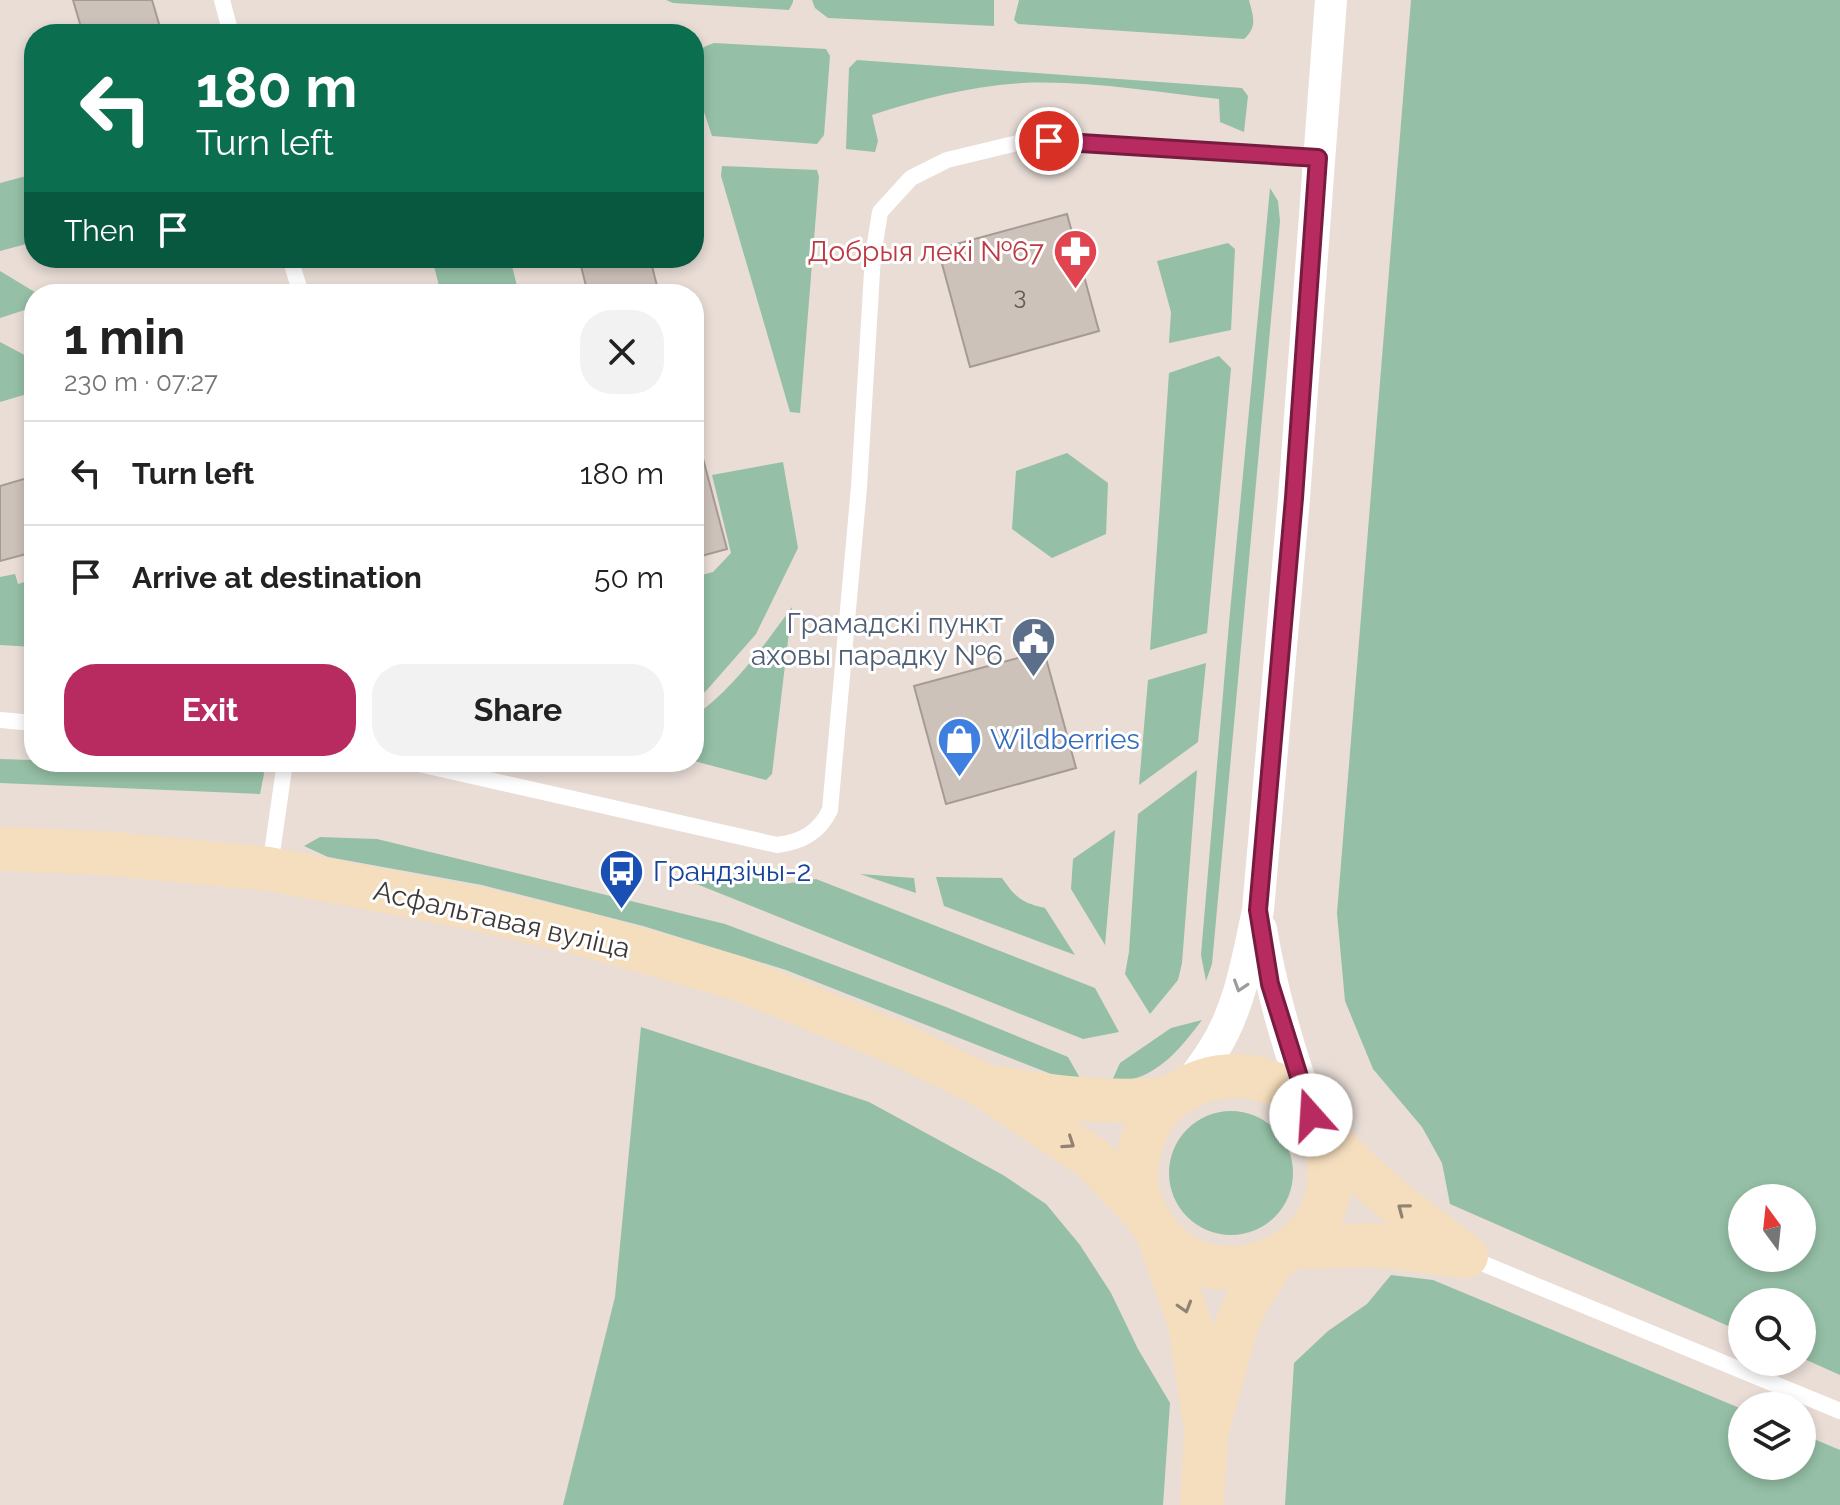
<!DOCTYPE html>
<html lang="en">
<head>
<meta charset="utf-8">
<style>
  body { margin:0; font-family:Raleway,sans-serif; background:#f2f2f2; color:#222; height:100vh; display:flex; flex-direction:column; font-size:30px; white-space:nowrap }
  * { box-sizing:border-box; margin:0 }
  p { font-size:26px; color:#767676 }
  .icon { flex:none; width:44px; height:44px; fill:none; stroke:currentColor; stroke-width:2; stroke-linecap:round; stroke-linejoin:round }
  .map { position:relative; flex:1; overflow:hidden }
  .sheet { position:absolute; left:24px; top:284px; width:680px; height:488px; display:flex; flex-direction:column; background:#fff; border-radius:32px; box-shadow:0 4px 12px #0003 }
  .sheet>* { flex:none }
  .guide { position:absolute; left:24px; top:24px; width:680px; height:244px; border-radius:32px; box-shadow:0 4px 12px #0003; background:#0b6e4f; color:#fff; overflow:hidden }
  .needle { width:52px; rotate:345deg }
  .tools { position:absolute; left:1728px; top:1184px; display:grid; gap:16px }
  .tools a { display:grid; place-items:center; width:88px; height:88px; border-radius:50%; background:#fff; box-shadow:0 4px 12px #0003; font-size:40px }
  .pin { position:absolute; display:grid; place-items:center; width:68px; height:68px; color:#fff; margin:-34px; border:4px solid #fff; border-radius:50%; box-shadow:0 2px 8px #0007 }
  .me { position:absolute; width:88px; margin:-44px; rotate:341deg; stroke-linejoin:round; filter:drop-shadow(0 0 6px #0008) }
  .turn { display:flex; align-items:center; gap:28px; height:168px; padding:0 40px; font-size:36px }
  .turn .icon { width:104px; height:104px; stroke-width:2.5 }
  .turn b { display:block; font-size:56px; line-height:68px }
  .then { display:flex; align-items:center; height:76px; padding:0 40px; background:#0003; gap:16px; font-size:30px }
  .round { display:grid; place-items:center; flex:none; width:84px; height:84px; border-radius:32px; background:#f2f2f2 }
  .overview { display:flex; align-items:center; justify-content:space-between; height:136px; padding:0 40px }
  h1 { font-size:48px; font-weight:700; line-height:60px }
  .cta { display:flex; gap:16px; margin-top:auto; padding:16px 40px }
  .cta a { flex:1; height:92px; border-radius:32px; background:#b82b61; color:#fff; font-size:32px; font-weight:700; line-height:92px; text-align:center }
  .cta a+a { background:#f2f2f2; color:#222 }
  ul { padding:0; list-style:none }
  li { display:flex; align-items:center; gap:24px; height:104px; padding:0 40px; border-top:2px solid #e0e0e0 }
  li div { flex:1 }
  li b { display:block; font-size:30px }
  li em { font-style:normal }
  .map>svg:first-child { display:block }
</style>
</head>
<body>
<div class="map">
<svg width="1840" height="1505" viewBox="0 0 1840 1505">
  <rect width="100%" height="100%" fill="#e9ddd6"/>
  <path fill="#95bfa6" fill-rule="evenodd" d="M666,0h127v2l-4,8 -116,-7z
    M812,0h182v26l-166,-8 -13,-10z
    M1019,0h230c4,16 9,27 -5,39l-226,-15 -4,-4z
    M1411,0h429v1375l-38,-17v-56h-60v30l-292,-128 -8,-41 -20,-36 -49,-58 -28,-68 -8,-88zM1742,1198h60v60h-60z
    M714,43l112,6 4,7 -6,79 -7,9 -105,-8c-5,-18 -23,-60 -18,-77 2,-9 11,-13 20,-16z
    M857,60l385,28 6,8 -4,36 -24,-10 -1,-23c-64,-7 -132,-19 -197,-16 -51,3 -101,16 -150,32l6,26 -3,11 -29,-3 3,-81z
    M722,166l95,4 2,7 -19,236 -10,-1 -69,-236z
    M34,174v68l-34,9v-68z
    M1270,188l8,13 2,20 -68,743 -6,17 -5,-26 28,-332z
    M1228,243l7,6 -4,81 -62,13 2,-31 -14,-51z
    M432,258h78l9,36h-78z
    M0,271l38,23h-4v13l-34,11z
    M0,342l34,18v32l-34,10z
    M1219,356l12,12 -24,265 -57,17 19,-277z
    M1067,453l41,30 -2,51 -54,24 -40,-29 4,-58z
    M783,462l15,86 -42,86 -50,57 -12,9v-123l19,-5 18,-19 -19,-78z
    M15,574l3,10 16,-5v68l-34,-2v-68z
    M792,607l-20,167 -6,6 -72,-19v-45c39,-26 70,-71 98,-109z
    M1206,663l-8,79 -59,43 9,-105z
    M0,759l219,7 3,-4h39l3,12 -4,20 -260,-11z
    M1197,770l-15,193 -4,17 -28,34 -25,-40 4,-22 9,-138z
    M1115,830l-10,115 -34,-56 2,-30z
    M320,837l57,2 348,85 221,83 122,50 13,23 -7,3 -288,-113 -143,-44 -161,-41 -154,-28 -24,-11z
    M743,873l41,11 32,-5 279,109 24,44 -36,7 -389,-156z
    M860,874l54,4 2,15z
    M936,877l66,1c14,20 20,25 43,30l30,47 -131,-49z
    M1202,1020c-16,21 -34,45 -60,56 -9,4 -21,5 -31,7l9,-20 51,-35z
    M641,1027l228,75 134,73 43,29 34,41 31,48 27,56 32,54 -7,102h-600l52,-208z
    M1169 1173a62 62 0 1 1 124 0a62 62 0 1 1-124 0Z
    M1391,1275l42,5 309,129v57h60v-32l38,16v55h-555l9,-142 34,-32 39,-27z"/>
  <path fill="#cdc2ba" stroke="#a69b94" stroke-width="2" d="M73,0h79l10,34h-79z
    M1067,214l32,117 -129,36 -32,-118z
    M579,258h71l9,36h-71z
    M694,424l7,27 -7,2z
    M701,451l26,98 -33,9v-105z
    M34,476v76l-34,9v-75z
    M1044,651l32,117 -130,36 -32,-118z"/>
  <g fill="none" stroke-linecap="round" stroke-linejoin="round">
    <path stroke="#fff" stroke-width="16" d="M222,0l9,34
      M290,258l11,36
      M0,720l34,3
      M410,762l367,83c24,-3 42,-12 53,-35l29,-323 14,-231 7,-44 31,-34 36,-18 83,-20 288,18
      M270,867l15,-105
      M1467,1257l373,154"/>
    <path stroke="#fff" stroke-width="32" d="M1261,929c11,65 28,120 49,182
      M1188,1086c9,-12 18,-24 26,-37 26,-41 34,-92 44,-139l36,-412 37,-498"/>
    <path stroke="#f5debd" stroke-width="44" d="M0,849l102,4 167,16 209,40 113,27 146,42 153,62 91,44 112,75 51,54
      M999,1088c57,11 112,16 170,11
      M1322,1131c2,10 6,20 7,30 14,99 -125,149 -177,63 -8,-12 -16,-29 -16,-45 0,-32 12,-65 39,-84 35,-24 85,-27 118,1 13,11 20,25 31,38 11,13 25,26 38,39 32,30 68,56 104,83
      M1158,1234l32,90 14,93
      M1295,1247l79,-2 89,11
      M1202,1505l4,-72 29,-103 13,-31 25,-38"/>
  </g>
  <defs><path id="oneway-chevron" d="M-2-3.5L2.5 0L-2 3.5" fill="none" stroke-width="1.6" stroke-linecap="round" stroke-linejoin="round" transform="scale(2)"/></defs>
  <use stroke="#9e9c9a" href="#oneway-chevron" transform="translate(1240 986) rotate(108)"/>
  <g stroke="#908373">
    <use href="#oneway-chevron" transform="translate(1069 1143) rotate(34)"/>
    <use href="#oneway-chevron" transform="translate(1403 1209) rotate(-143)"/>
    <use href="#oneway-chevron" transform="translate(1185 1307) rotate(73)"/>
  </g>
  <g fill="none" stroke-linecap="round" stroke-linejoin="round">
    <defs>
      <path id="route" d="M1049,141l269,17 -24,340 -36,412 12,74 41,131"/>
    </defs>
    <use href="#route" stroke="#781c3f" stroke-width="20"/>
    <use href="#route" stroke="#b82b61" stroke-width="14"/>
  </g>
  <defs>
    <symbol id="pharmacy-pin" viewBox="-11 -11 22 30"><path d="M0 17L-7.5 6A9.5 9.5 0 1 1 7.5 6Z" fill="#e0444e" stroke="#fff"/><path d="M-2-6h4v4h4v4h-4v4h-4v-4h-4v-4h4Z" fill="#fff"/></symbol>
    <symbol id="civic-pin" viewBox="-11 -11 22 30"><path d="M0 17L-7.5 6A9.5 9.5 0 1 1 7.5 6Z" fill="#5c6f8a" stroke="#fff"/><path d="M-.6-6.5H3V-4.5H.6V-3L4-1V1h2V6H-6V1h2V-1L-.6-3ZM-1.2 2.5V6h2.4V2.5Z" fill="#fff"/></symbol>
    <symbol id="shop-pin" viewBox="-11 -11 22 30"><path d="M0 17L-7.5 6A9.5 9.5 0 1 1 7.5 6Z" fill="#3f7fe0" stroke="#fff"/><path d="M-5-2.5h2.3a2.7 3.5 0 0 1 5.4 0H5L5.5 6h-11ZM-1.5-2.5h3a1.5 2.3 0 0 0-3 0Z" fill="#fff"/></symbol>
    <symbol id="bus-pin" viewBox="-11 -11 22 30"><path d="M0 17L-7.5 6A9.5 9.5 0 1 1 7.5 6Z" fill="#1a4fb4" stroke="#fff"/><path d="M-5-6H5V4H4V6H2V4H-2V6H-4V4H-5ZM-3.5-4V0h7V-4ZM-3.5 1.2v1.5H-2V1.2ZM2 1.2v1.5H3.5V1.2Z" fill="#fff"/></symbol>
  </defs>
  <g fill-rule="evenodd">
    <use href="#pharmacy-pin" x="1050" y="226" width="51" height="69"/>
    <use href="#civic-pin" x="1008" y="614" width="51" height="69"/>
    <use href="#shop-pin" x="934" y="714" width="51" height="69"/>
    <use href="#bus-pin" x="596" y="846" width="51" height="69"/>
  </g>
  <g text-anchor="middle" stroke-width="6" stroke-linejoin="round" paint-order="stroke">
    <g font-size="24" fill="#625b57">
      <text x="1020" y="304">3</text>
    </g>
    <g font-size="28" fill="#be3a42" stroke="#fff" text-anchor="end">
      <text x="1044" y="261">Добрыя лекі №67</text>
    </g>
    <g font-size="28" fill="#4e5e75" stroke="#fff" text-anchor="end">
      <text x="1003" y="633">Грамадскі пункт<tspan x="1003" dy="32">аховы парадку №6</tspan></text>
    </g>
    <g font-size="28" fill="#366cbe" stroke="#fff" text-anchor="start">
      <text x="990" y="749">Wildberries</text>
    </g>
    <g font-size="28" fill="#164399" stroke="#fff" text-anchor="start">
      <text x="653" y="881">Грандзічы-2</text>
    </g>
    <g font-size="28" fill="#3e3936" stroke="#fff">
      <text transform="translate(502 919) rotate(13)" y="10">Асфальтавая вуліца</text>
    </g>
  </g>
</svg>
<div class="tools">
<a><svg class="needle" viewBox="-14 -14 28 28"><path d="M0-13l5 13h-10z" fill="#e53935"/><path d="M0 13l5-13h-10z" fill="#767676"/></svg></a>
<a><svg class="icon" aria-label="search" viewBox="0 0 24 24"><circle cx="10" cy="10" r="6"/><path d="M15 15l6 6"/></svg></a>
<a><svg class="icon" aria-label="layers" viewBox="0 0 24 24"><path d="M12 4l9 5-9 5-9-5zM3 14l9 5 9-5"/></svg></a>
</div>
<div class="pin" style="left:1049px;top:141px;background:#d93025"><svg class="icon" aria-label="arrive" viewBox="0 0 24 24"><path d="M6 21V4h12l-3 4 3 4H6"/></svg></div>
<svg class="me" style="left:1311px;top:1115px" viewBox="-20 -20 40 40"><circle r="19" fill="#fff"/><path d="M0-13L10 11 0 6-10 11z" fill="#b82b61"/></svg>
<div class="guide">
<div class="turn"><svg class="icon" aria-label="left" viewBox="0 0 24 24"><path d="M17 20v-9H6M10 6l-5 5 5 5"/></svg><div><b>180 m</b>Turn left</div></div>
<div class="then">Then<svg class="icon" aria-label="arrive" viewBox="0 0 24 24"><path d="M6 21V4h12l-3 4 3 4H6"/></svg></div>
</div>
<section class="sheet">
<div class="overview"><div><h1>1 min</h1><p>230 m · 07:27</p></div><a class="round"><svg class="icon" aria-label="close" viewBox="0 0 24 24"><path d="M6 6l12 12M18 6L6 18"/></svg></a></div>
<ul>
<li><svg class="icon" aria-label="left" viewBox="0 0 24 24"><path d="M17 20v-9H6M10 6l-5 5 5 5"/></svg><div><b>Turn left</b></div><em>180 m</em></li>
<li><svg class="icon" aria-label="arrive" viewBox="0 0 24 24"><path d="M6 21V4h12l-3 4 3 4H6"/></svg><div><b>Arrive at destination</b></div><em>50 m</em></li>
</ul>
<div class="cta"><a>Exit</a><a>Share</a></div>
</section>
</div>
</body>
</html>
